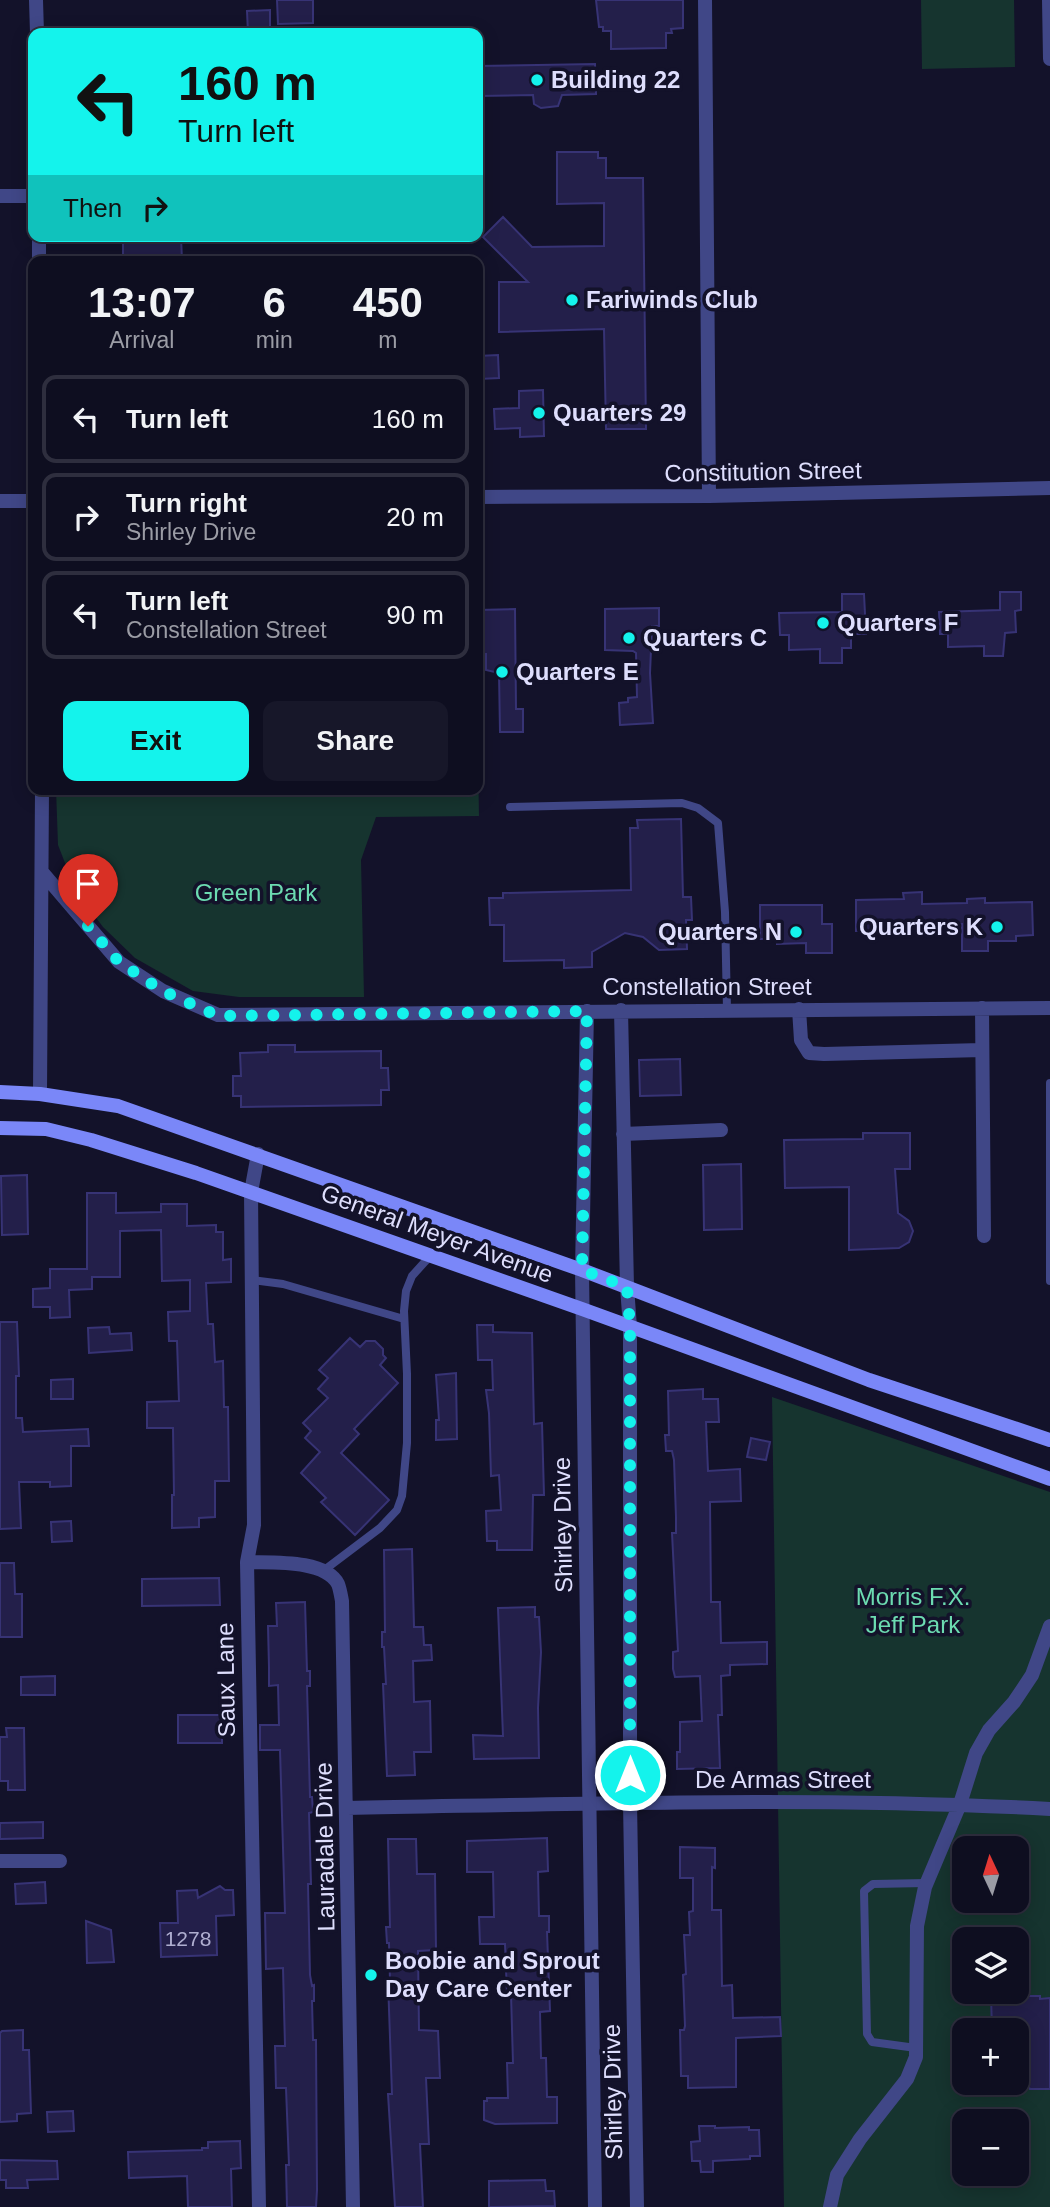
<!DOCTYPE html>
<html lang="en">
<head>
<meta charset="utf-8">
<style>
  body { margin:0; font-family:Helvetica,sans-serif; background:#171729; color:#f1f3f6; height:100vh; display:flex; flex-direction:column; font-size:26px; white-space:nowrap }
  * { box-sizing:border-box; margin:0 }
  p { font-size:23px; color:#9b9ca5 }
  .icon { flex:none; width:38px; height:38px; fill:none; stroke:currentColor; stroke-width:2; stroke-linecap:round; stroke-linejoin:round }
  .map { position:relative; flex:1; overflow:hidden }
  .sheet { position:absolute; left:28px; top:256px; width:455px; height:539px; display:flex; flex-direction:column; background:#0e0e20; border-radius:14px; box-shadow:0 4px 18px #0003,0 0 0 2px #2e2e3e }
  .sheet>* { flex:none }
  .hud { position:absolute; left:28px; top:28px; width:455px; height:214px; border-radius:14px; box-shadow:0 4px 18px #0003,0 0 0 2px #2e2e3e; background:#14f3ec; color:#111; overflow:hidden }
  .needle { width:46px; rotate:356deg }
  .fabs { position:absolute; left:952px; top:1836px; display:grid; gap:14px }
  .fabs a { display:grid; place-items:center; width:77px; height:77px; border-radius:14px; background:#0e0e20; box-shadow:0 4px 18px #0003,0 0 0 2px #2e2e3e; font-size:35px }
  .pin { position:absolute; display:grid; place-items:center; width:60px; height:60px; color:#fff; margin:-72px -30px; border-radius:50% 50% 50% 0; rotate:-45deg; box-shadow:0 0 7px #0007 }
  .pin .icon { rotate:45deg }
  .me { position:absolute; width:77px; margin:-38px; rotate:0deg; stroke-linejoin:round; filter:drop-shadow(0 0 5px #0008) }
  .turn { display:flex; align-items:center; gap:24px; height:147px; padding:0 35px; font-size:32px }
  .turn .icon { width:91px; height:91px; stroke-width:2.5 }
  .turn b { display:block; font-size:49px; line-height:60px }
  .then { display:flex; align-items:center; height:66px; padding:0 35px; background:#0003; gap:14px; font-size:26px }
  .eta { display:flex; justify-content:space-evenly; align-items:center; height:119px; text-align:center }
  .eta b { font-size:42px; font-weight:700; line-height:49px }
  .primary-button { display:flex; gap:14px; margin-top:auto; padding:14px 35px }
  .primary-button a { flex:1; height:80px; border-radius:14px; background:#14f3ec; color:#111; font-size:28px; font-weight:700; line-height:80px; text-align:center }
  .primary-button a+a { background:#171729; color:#f1f3f6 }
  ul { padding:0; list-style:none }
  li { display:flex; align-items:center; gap:21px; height:88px; margin:0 14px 10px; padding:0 21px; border:4px solid #2e2e3e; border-radius:14px }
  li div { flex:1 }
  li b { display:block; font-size:26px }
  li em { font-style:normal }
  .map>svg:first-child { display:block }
</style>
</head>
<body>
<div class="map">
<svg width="1050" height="2207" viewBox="0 0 1050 2207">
  <rect width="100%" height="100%" fill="#13122a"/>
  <path fill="#16342f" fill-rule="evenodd" d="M921,0h93l1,67 -93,2z
    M478,759l1,57 -103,1 -15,43 3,137h-125l-46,-6 -58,-33 -32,-31 -27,-36 -18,-46 -2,-56h422z
    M772,1397l278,95v715h-266zM964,1848h53v52h-53zM964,1939h53v53h-53zM964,2030h53v52h-53zM964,2121h53v53h-53z"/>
  <path fill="#231f4a" stroke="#373375" stroke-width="2" d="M277,0h36v23l-35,1z
    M596,0h87v28l-12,1 1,4h-6v15l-55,1v-18h-8v-4h-4z
    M270,10v23h-22l-1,-22z
    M595,64l1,30 -34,1 -4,11 -17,2 -7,-4 -1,-9 -55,1v-30z
    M557,152h41v6h8v20h37l3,251h-40l-2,-100 -105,3v-50h29l-45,-45 20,-20 29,30 72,-1v-43l-47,1z
    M123,236h58l1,25h-59z
    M498,355l1,23 -20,1 -1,-23z
    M543,390l1,46 -24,1v-9l-25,1 -1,-20 25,-1v-17z
    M1000,592h21v18l-6,1 1,21 -11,1 -2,23h-19v-10l-36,1v-13h-8l-1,-22 61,-2z
    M842,594h22l2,40h-15v14h-9v15h-22v-14l-31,1v-15h-9l-1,-22 63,-1z
    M659,608v18h-7l-2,47 3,50 -33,2 -1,-22 9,-1v-4l9,-1 -1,-44 -3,-2 -28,-1v-41z
    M515,609l1,100h7v23h-23l-1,-59 -13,-3v-16h-8v-44z
    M681,819l2,78h8l1,23h-6l1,29 -28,1 -16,-13 -18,-4 -33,19v15l-28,1v-8l-60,1v-36h-14l-1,-27h14v-5l128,-3 -1,-62h8l-1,-8z
    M922,892v12l45,-1v-4l18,-1v5l47,-1 1,33 -17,1v5h-28v10h-26v-27l-56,2 -4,4 -46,1v-31l48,-1 -1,-6z
    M760,905h62v19h10v29h-26v-10l-29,1v-5h-17z
    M268,1045h27v7l86,-1v17h7l1,22h-8v15l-140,2v-11h-8v-20h8l-1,-23 28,-1z
    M680,1059l1,36 -41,1 -1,-36z
    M863,1133h47v36h-15l3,44 11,8 4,10 -4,11 -10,6 -50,2v-63l-64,1 -1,-48 79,-1z
    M741,1164l1,65 -38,1 -1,-65z
    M27,1175l1,59 -26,1 -1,-59z
    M87,1193h29v20l45,-1v-8h26v22l29,-1v7h7v28l8,-1v23l-25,1 2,41h5l2,38 8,-1 1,46h4l1,74h-14v36l-16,1v9l-27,1v-33h2l-1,-67h-26v-26l32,-1 -2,-60h-8l-1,-29 22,-1v-31l-28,1 -1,-51 -41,1v46h-28v12l-23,1 1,27 -20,1v-11h-17v-18l17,-1v-19h37z
    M0,1322h17l2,54h-3v42h6l1,14 65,-3 1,17h-18v40l-21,1v-5h-31l2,46 -21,1z
    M477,1325h16v7l39,1 2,91 8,-1 2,72h-11l-1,55h-35v-9h-10l-1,-30 15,-1 -2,-35 -8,1 -2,-63 -3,-23h7l-1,-30h-14z
    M109,1327l1,7 21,-1 1,17 -43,3 -1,-25z
    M350,1338l10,9 6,-6h9l8,8v6l3,3 -6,7 18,18 -44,46 5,5 -18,19 48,47 -34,35 -34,-33 5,-4 -25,-25 19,-21 -15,-14 6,-7 -8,-8 25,-25 -10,-9 10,-11 -9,-8z
    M456,1373l1,66 -21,1v-20h3l-3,-45z
    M73,1379v20h-22v-19z
    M703,1389v10h15l1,23h-13l2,49 32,-2 1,32 -31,1 1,100h9l1,41 46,-1v22l-37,1v10l-9,1 1,39h-4l2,53 -43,1v-17h3v-30l22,-1 -2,-45 -25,1 -2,-8v-17l5,-1 -6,-118h4v-16l-2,-57 -2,-9h-6l-1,-16h4l-1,-44z
    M751,1438l19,4 -4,18 -19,-3z
    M71,1521l1,20 -20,1 -1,-20z
    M412,1549l2,78h9l1,18h7l1,15 -19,1 1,41 16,-1 1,51h-17l1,23 -28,1 -4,-92h3l-2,-37h-2v-15h3l-1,-82z
    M0,1563h14l1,31h7v43h-22z
    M219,1578l1,27 -78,1v-27z
    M305,1602l2,69h3v15h-3l3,111h2l1,15 -4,1 2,71h-3l2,91 2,11 2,-1v16h-2l1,39h3l1,150 -1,17h-29l-1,-42h3l-3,-77h-10l-1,-42h10l-2,-78 -17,1 -1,-56h20l-5,-163h-20v-25h19l-1,-40 -9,1v-19l-1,-41h9l-1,-23z
    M535,1607v10h4l2,35 -3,56 1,50 -65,1 -1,-24 30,1 -5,-128z
    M55,1676v19h-34v-18z
    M178,1715h44v28h-44z
    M6,1728h18l1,62h-17v-9h-8v-44h7z
    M43,1822v16l-43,1v-16z
    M547,1838l1,33 -10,1 1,44h10v16h-2l3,79 -10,1 1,46h5l1,39h10v26l-62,1 -11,-4v-19h3v-3h21l-1,-35h6l-2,-69h-4l-2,-50h-25l-1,-27h15l-1,-45h-26v-31z
    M388,1839h28l1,35h18l1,76 -18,1 1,79 19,1 2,47h-14l3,66h-9l3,63h-28l-7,-113h4l-4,-113h2l-1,-38h-2l-1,-16h4z
    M680,1847l35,1v20l-3,-1v43h9l1,76 10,-1 1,33 47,-1 1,19 -45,2v49l-48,1v-12h-7l-1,-46h4l1,-4 -2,-51 3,-1 -2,-39h6l-1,-23 4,-1v-33h-13z
    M45,1882l1,21 -30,1 -1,-20z
    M220,1886l5,4h8l1,25 -18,1 1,39 -56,2 -1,-34h18l-1,-32 20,-1 1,8z
    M86,1921l25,9 3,32 -27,1z
    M991,1996h49v3l10,-1v91h-20l-2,-3h-11v-56h-25z
    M23,2030v20h6l2,63 -14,1v7l-17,1v-89l2,-2z
    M73,2111l1,20 -26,1 -1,-20z
    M699,2126h16v2l34,-1v3h10l1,26h-10v3l-37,2v11h-12l-1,-11h-8l-1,-19 9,-1z
    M240,2141l1,27 -10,1 1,38h-44l-1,-31 -58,2 -1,-26 74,-2v-2h6v-6z
    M0,2160l57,1 1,18 -31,1 1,8h-22v-8h-6z
    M545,2180l1,11h8l1,15 -66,1v-26z"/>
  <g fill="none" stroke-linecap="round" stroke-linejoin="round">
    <path stroke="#404787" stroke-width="8" d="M510,807l172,-4 16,5 20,15 7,89 2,98
      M1050,1083v198
      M252,1280l31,4 121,35
      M323,1571l57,-43 17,-18 5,-14 5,-53v-69l-3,-63 2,-20 6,-15 19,-21
      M916,2048l-44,-6 -5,-8 -3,-143 9,-7 53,-1"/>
    <path stroke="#404787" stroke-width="14" d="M36,0l1,33
      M705,0l4,496
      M1049,0l1,59
      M0,196h33
      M39,236v25
      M478,497l231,-1 341,-8
      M0,501h33
      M42,872l77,90 44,29 55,24 832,-7
      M982,1008l2,228
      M799,1009l2,31 8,13 15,1 158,-4
      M621,1010l6,277
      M40,1094l2,-305
      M623,1134l98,-4
      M258,1154l-7,38 3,333 -7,37 12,645
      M582,1270l5,-259
      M247,1562c24,1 78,-3 91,22 2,5 3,12 4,17l11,606
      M347,1808c235,-4 469,-12 703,1
      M0,1861h60
      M830,2207l7,-32 23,-36 47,-60 9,-22 1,-131 8,-39 35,-83 16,-51 13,-23 25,-28 18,-27 18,-49"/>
    <path stroke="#404787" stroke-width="14" d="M582,1270l13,937
      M627,1287l3,40v476l7,404"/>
    <path stroke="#7a87f8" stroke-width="14" d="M0,1092l40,2 78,12 464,164 287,110 181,60
      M0,1128l46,1 45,11 105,33 386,136 468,170"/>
  </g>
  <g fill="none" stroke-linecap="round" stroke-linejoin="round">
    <path stroke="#14f3ec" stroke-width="12" stroke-dasharray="0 21.6" d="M88,926l31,36 44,29 55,25 369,-5 -5,259 45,17 3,39v449"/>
  </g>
  <g fill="#14f3ec" stroke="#13122a" stroke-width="2.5">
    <circle cx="537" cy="80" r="7"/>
    <circle cx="572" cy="300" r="7"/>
    <circle cx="539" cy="413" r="7"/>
    <circle cx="823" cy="623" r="7"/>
    <circle cx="629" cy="638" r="7"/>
    <circle cx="502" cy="672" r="7"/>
    <circle cx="997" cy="927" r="7"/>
    <circle cx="796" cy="932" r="7"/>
    <circle cx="371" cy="1975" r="7"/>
  </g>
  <g text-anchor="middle" stroke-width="7" stroke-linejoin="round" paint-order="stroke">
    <g font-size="21" fill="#afaed0">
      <text x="188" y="1946">1278</text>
    </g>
    <g font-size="24" font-weight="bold" fill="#dedefd" stroke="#13122a" text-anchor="start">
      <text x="551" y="88">Building 22</text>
      <text x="586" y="308">Fariwinds Club</text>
      <text x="553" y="421">Quarters 29</text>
      <text x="837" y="631">Quarters F</text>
      <text x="643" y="646">Quarters C</text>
      <text x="516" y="680">Quarters E</text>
      <text x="983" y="935" text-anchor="end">Quarters K</text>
      <text x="782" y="940" text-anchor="end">Quarters N</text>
      <text x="385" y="1969">Boobie and Sprout<tspan x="385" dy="28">Day Care Center</tspan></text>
    </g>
    <g font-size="24" fill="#dedefd" stroke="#13122a">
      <text transform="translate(763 472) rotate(-1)" y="8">Constitution Street</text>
      <text x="707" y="995">Constellation Street</text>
      <text transform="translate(437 1234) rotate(20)" y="8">General Meyer Avenue</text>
      <text transform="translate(563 1525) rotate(-91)" y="8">Shirley Drive</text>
      <text transform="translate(226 1680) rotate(-91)" y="8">Saux Lane</text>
      <text x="783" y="1788">De Armas Street</text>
      <text transform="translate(325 1847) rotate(-91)" y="8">Lauradale Drive</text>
      <text transform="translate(613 2092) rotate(-91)" y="8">Shirley Drive</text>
    </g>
    <g font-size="24" fill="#6cdbb1" stroke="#13122a">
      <text x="256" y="901">Green Park</text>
      <text x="913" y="1605">Morris F.X.<tspan x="913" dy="28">Jeff Park</tspan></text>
    </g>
  </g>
</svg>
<div class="fabs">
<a><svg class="needle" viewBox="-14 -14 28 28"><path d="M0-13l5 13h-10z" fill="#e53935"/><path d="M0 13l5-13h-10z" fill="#9b9ca5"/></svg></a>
<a><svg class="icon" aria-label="layers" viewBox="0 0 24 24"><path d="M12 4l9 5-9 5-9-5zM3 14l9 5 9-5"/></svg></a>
<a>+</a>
<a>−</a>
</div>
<div class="pin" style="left:88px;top:926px;background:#d93025"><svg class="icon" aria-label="arrive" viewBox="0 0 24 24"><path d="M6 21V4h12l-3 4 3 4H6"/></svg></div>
<svg class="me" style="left:630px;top:1775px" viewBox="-20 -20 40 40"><circle r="17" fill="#14f3ec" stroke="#fff" stroke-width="3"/><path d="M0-11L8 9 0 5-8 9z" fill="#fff"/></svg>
<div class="hud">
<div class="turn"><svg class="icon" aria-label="left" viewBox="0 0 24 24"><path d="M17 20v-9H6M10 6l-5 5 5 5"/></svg><div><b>160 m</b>Turn left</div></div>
<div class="then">Then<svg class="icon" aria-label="right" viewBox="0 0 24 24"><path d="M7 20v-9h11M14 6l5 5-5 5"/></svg></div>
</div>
<section class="sheet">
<div class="eta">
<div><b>13:07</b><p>Arrival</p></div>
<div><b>6</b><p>min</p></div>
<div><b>450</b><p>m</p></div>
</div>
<ul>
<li><svg class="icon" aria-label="left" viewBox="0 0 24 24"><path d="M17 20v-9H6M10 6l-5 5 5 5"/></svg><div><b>Turn left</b></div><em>160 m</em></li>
<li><svg class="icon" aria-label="right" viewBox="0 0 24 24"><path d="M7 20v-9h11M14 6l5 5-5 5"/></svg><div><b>Turn right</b><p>Shirley Drive</p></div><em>20 m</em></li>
<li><svg class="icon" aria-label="left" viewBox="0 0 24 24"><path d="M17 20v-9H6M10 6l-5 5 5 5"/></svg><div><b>Turn left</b><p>Constellation Street</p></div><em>90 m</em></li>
</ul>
<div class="primary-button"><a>Exit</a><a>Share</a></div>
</section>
</div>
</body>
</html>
